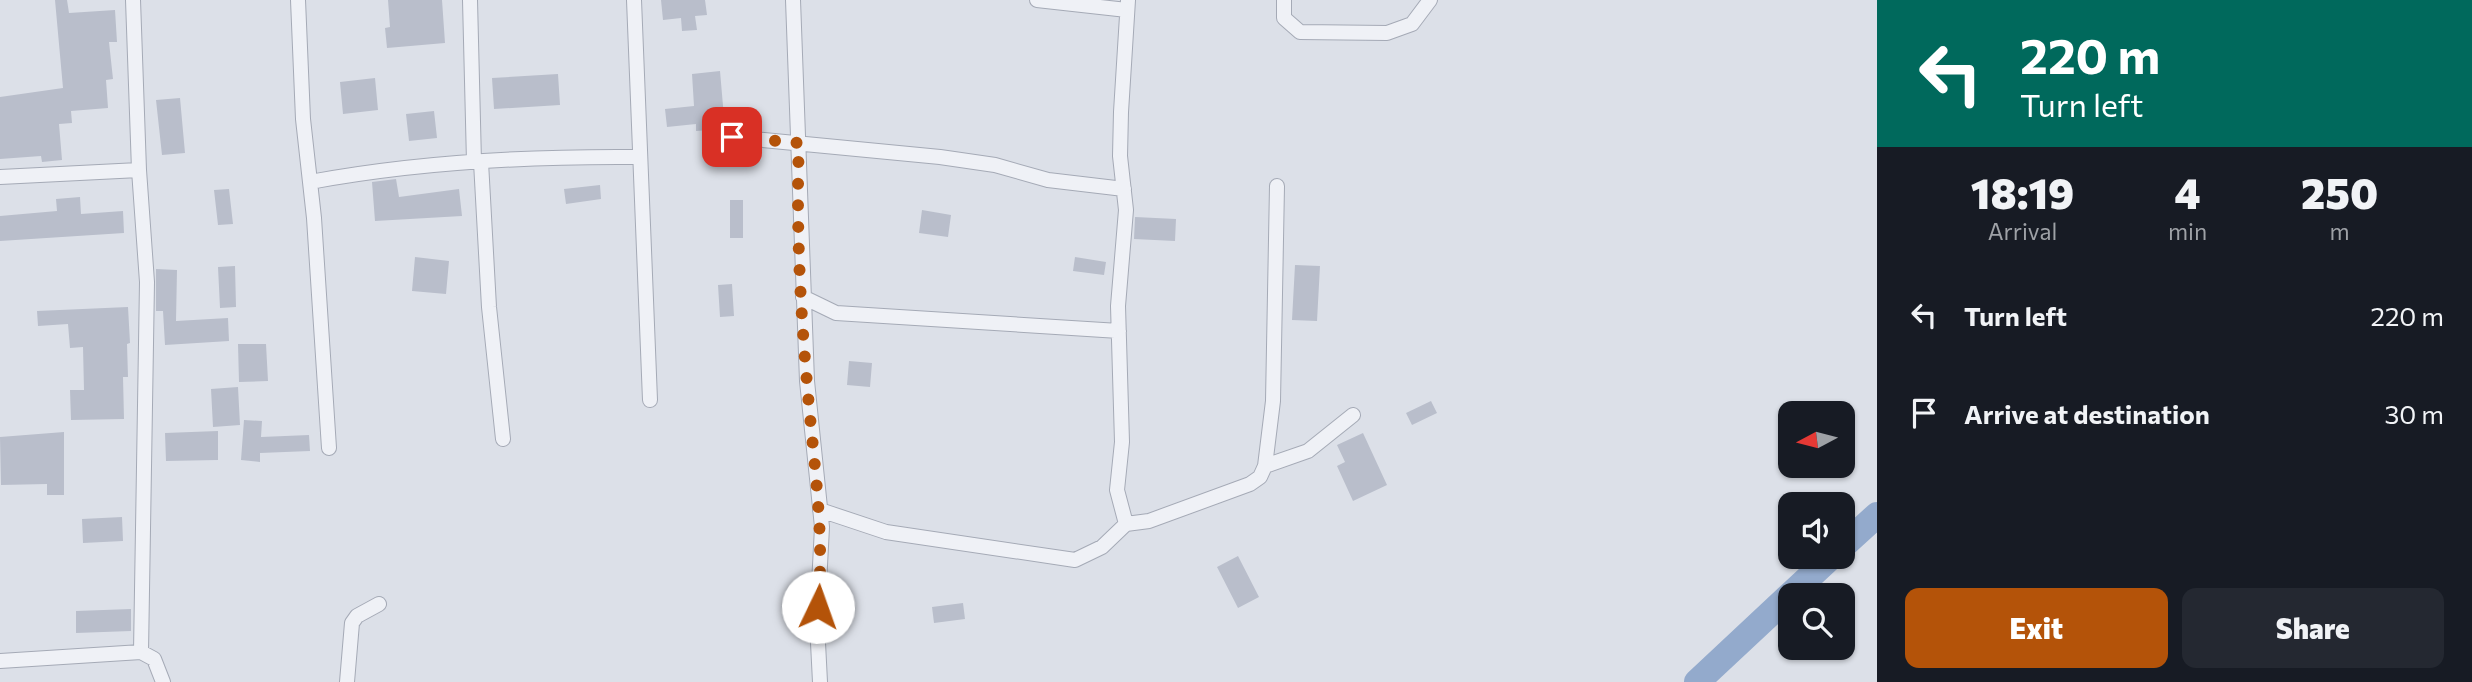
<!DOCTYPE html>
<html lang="en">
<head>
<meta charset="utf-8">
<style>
  body { margin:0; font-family:Commissioner,sans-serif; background:#242831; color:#f1f3f6; height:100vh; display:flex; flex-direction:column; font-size:26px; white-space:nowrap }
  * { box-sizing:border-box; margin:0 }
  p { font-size:23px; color:#9ea1a6 }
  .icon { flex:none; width:38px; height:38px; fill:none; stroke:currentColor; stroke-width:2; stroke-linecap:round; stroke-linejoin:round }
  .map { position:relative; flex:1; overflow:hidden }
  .drawer { display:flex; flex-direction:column; background:#171b24; width:595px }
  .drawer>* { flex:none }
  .top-card { background:#00695c; color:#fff; overflow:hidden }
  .needle { width:46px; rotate:263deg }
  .fabs { position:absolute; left:1778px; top:401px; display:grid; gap:14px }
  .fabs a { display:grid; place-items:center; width:77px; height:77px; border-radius:14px; background:#171b24; box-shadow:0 2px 5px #0004; font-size:35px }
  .pin { position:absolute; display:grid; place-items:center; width:60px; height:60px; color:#fff; margin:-30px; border-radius:14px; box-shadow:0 4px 10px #0006 }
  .me { position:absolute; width:77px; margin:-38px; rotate:3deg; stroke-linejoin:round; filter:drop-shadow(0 0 5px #0008) }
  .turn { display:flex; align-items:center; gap:24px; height:147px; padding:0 28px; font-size:32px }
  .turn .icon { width:91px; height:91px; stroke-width:2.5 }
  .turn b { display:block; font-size:49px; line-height:60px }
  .eta { display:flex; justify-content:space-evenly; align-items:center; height:119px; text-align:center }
  .eta b { font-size:42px; font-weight:800; line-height:49px }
  .button { display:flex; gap:14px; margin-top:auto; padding:14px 28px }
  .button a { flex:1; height:80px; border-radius:14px; background:#b45309; color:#fff; font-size:28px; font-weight:800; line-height:80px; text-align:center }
  .button a+a { background:#242831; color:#f1f3f6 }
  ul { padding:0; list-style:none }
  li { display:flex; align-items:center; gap:21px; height:98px; padding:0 28px }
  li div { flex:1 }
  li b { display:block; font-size:26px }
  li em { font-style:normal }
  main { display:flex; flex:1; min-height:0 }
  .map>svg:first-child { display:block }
</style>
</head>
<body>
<main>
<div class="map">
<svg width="1877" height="682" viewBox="0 0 1877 682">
  <rect width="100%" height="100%" fill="#dce0e8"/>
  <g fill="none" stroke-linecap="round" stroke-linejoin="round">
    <path stroke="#93aacc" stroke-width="26" d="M1843,546l34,-31
      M1790,595l42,-39
      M1697,682l93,-87"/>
  </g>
  <path fill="#b9becb" d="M55,0h12l2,13 46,-3 2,32h-8l4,37 -7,1 2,28 -37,3 1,12 -13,1 3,36 -20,2 -1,-6 -41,3v-62l63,-9z
    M388,0h54l3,43 -58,5 -2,-20 5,-1z
    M661,0h44l2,15 -12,1 2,14 -15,1 -1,-13 -18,2z
    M720,71l5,58 -29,2v-7l-29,3 -2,-18 29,-3 -2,-32z
    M558,74l2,31 -66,4 -2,-31z
    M375,78l3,32 -35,4 -3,-32z
    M180,98l5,55 -23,2 -6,-55z
    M434,111l3,27 -28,3 -3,-27z
    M396,179l3,18 60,-8 3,27 -87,5 -3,-39z
    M600,185l1,14 -35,5 -2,-15z
    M229,189l4,35 -15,1 -4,-35z
    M80,197l1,17 42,-3 1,22 -124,8v-25l57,-5 -1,-12z
    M730,200h13v38h-13z
    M922,210l29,5 -3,22 -29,-4z
    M1135,217l41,2 -1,22 -41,-2z
    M415,257l34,4 -3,33 -34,-3z
    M1075,257l31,5 -2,13 -31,-4z
    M1295,265l25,1 -3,55 -25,-1z
    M235,266l1,41 -16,1 -2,-41z
    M156,269l21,1 -1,51 52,-3 1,23 -64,4 -2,-34h-7z
    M732,284l2,32 -14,1 -2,-32z
    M128,307l2,36 -3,1 1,33h-5l1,42 -53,1 -1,-30h14l-1,-43 -13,1 -2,-24 -30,2 -1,-15z
    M238,344h28l2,37 -29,1z
    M849,361l23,2 -2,24 -23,-2z
    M238,387l2,38 -27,2 -2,-38z
    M1431,401l6,12 -25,12 -6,-12z
    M244,420l18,1 -1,16 48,-2 1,16 -50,2v9l-19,-2z
    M218,431v29l-52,1 -1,-28z
    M64,432v63h-17v-11l-46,1 -1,-48z
    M1363,433l24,52 -34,16 -16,-35 8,-4 -8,-17z
    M122,517l1,24 -40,2 -1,-24z
    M1238,556l21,41 -21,11 -21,-41z
    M963,603l2,16 -31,4 -2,-16z
    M131,609v22l-55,2v-22z"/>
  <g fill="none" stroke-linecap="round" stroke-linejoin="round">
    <defs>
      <path id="minor" d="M133,0l6,170 8,112 -6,370
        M298,0l5,119 11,99 15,230
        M470,0l4,162
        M634,0l16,400
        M793,0l14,381 15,146 -5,96 3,59
        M1037,0l90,10
        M1284,0v18l16,14 87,1 25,-9 18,-24
        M732,137l208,20 55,8 53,15 76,9
        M481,162l8,145 14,132
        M0,177l139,-7
        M310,182c108,-20 219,-26 329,-25
        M803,297l33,16 283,18
        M1265,466l43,-15 45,-36
        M820,510l66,22 189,28 27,-13 24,-23 23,-3 101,-37 10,-7 5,-11 8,-65 4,-215
        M1126,524l-9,-34 5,-48 -4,-136 8,-96 -6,-54 1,-44 7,-112
        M0,661l141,-9 13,7 9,23
        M347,682l5,-59 5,-7 22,-12"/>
    </defs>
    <use href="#minor" stroke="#a5aab6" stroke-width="16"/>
    <use href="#minor" stroke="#eff1f6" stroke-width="14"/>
  </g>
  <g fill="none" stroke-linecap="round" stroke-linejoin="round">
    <path stroke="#b45309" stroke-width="12" stroke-dasharray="0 21.6" d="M732,137l67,6c-3,79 1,161 8,240 6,75 18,148 11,224"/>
  </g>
</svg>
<div class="fabs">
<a><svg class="needle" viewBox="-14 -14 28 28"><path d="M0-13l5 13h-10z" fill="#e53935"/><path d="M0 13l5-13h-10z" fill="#9ea1a6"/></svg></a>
<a><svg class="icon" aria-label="sound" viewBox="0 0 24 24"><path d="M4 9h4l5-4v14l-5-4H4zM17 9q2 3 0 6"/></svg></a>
<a><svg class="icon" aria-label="search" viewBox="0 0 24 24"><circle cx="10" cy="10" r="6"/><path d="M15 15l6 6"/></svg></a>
</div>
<div class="pin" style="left:732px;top:137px;background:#d93025"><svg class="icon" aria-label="arrive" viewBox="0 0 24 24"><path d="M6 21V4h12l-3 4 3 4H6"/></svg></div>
<svg class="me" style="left:818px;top:607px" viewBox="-20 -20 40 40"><circle r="19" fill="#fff"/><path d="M0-13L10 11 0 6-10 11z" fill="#b45309"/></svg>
</div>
<section class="drawer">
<div class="top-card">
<div class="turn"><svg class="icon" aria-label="left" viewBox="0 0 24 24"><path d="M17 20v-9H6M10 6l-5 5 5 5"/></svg><div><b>220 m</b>Turn left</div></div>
</div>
<div class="eta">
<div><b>18:19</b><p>Arrival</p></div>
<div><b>4</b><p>min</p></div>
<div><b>250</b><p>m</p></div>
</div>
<ul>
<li><svg class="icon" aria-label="left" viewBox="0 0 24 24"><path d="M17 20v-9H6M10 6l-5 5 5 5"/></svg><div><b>Turn left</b></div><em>220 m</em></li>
<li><svg class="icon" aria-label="arrive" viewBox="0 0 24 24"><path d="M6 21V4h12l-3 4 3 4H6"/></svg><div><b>Arrive at destination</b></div><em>30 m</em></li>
</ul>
<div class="button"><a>Exit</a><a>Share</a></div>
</section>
</main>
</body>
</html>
